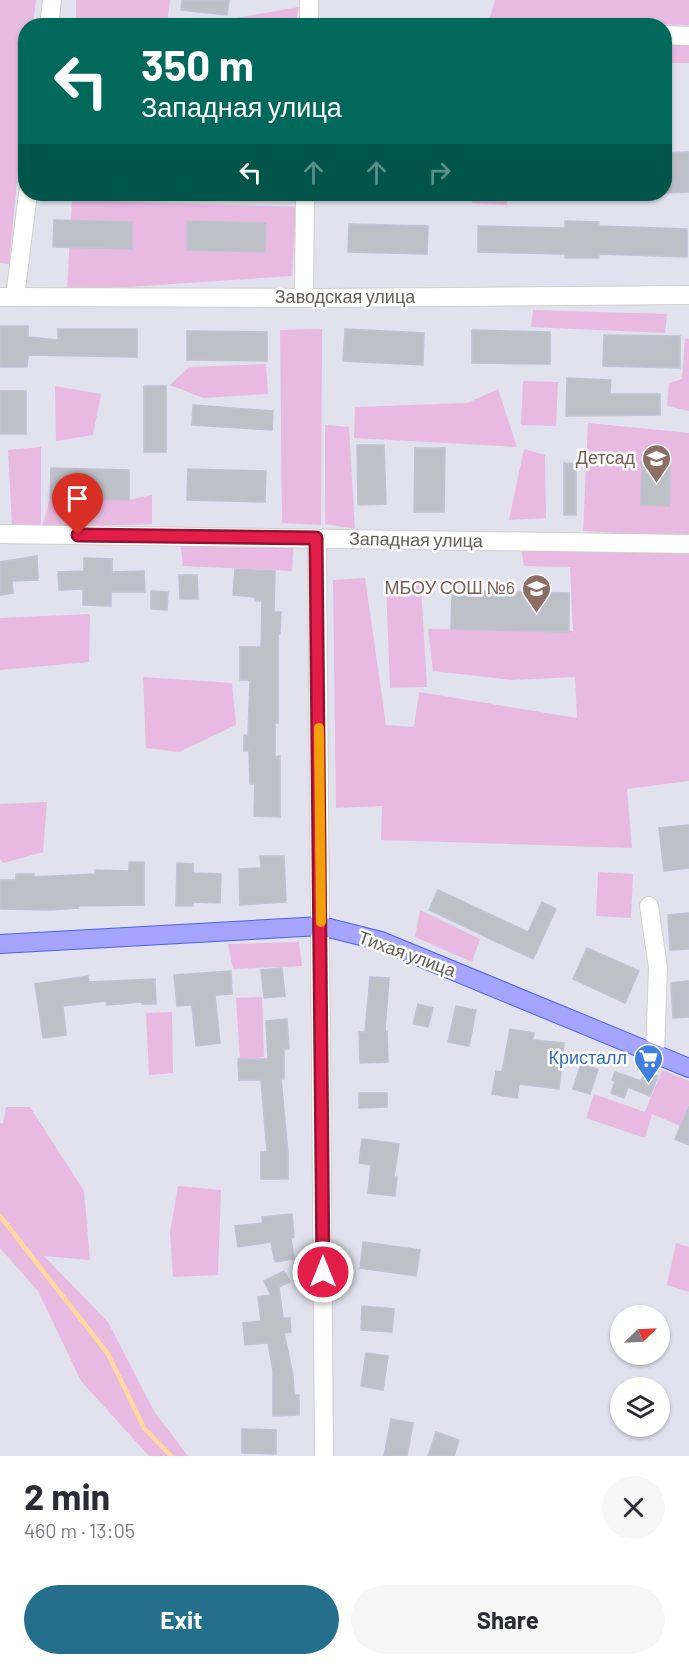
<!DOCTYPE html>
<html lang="en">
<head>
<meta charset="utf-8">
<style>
  body { margin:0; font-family:Barlow,sans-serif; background:#f7f7f7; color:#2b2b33; height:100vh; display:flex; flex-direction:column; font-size:22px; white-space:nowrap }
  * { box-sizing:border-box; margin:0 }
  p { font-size:20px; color:#7c7c81 }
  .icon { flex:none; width:33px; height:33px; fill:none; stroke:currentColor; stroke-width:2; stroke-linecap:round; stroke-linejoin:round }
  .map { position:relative; height:1456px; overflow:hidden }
  .panel { display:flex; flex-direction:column; background:#fff; flex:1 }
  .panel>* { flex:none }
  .hud { position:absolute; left:18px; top:18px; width:654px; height:183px; border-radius:24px; box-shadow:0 2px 4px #0004; background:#00695c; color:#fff; overflow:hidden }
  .needle { width:39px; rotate:66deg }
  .controls { position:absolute; left:610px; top:1305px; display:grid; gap:12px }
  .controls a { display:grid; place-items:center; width:60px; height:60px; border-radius:50%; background:#fff; box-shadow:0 2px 4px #0004; font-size:30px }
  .pin { position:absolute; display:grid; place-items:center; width:51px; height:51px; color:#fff; margin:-62px -26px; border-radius:50% 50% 50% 0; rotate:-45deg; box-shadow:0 0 6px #0007 }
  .pin .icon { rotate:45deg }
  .me { position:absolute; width:66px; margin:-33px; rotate:0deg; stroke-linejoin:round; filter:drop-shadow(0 0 4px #0008) }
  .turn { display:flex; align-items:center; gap:21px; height:126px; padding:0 24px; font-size:27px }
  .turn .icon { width:78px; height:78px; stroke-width:2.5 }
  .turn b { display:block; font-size:42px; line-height:51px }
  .lanes { display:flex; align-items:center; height:57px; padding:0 24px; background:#0003; justify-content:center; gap:30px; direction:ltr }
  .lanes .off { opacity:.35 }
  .round { display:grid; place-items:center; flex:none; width:63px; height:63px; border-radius:32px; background:#f7f7f7 }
  .head { display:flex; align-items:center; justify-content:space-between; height:102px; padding:0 24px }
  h1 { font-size:36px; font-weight:700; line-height:45px }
  .action { display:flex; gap:12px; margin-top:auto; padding:12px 24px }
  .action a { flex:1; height:69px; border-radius:36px; background:#24708c; color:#fff; font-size:24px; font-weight:700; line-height:69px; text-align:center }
  .action a+a { background:#f7f7f7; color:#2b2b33 }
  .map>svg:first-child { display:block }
</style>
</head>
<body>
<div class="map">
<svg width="689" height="1456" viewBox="0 0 689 1456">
  <rect width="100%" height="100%" fill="#e1e2ee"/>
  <path fill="#e8bae1" d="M0,0h36l-3,25 -7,1 -1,74 -16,164 -9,-1z
    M76,0h94l-3,25h-91z
    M495,0h194v25l-200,-4z
    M299,7l-4,18h-99z
    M664,42h25v21h-24z
    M472,194h35v11l-35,-2z
    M72,200l224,7 -4,69 -225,15z
    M533,310l134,4 -2,19 -134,-6z
    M322,329l-1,196 -39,-2 -2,-193z
    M685,338l4,1v72l-22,-5 2,-23 13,-4z
    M266,364l2,30 -65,4 -33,-13 19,-18z
    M523,381l35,1 -2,44 -35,-1z
    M55,386l46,8 -8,41 -37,6z
    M498,389l19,58 -163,-9 1,-31 112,-4z
    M588,423l101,10v104l-106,-6z
    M325,425l24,2 6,102 -30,-5z
    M41,447v79l-29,-1 -4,-75z
    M524,449l21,6 1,63 -37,2z
    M152,495v29l-110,3 8,-29 78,2z
    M180,540l114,1 -2,30 -109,-5z
    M521,546l168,5v230l-62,8 5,59 -251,-8 1,-34 -46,2 -3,-228 32,-2 21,147 28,2 5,-35 158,26 -2,-41 -63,3 -79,-9 -5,-42 145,2 -3,-64 -46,-1z
    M386,584l35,1 6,102 -37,1z
    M90,614l-1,48 -89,8v-52z
    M143,677l89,6 4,42 -57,27 -33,-4z
    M47,802l-4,50 -40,11 -3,-4v-55z
    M598,872l35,2 -2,44 -35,-2z
    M420,910l60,29 -8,23 -57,-25z
    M299,942l3,24 -69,3 -5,-25z
    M262,997l2,60 -24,3 -4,-62z
    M172,1012l1,61 -24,2 -3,-62z
    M662,1070l27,11v23l-9,22 -28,-12 -7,24 -59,-20 8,-24 51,18z
    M6,1107h24l54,84 6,69 -46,-4 64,66 47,91 33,43h-39l-68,-75 -43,-90 -38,-43v-125l3,1z
    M178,1186l43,4 -3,85 -45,2 -3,-45z
    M676,1243l13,4v45l-22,-7z"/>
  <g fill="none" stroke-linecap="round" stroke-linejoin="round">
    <path stroke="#ffd9a0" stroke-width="4.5" d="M0,1216l108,138 36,74 27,28"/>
  </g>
  <path fill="#bec0c8" stroke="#bfc2d3" stroke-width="1.5" d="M182,0h47l-2,15 -46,-5z
    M689,152v40l-24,1 -1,-40z
    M54,220l78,2v27l-79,-2z
    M187,221l79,2 -1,29 -78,-2z
    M565,221l34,1v4l88,3v28l-88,-3v4h-34v-4l-87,-2v-26l87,2z
    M349,224l79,2 -1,28 -79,-2z
    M0,326h28v11l30,3v-11h79v28l-109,-2 -1,12h-27z
    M345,329l79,4 -1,32 -80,-4z
    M472,330l78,2v32l-78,-1z
    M187,331l80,1v29l-80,-1z
    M604,335l76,1v32l-77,-2z
    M567,378l44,2 -1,14h50v21l-94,1z
    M144,386h22v66h-22z
    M0,391h26v43h-26z
    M193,405l80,6 -1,19 -80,-5z
    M357,445h27l2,59 -28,1z
    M415,448h30l-1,64h-30z
    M642,460h28v46l-29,-1z
    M564,463l12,1v51h-12z
    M51,468l78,2v30l-79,-2z
    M188,469l78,2 -1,31 -78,-2z
    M37,556l1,24 -26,1 1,12 -13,2v-33z
    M84,558l28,1v13l32,-1 1,21h-34v14l-28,-1v-16l-24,1 -1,-18 26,-1z
    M235,569l40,2 -1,41h7l-1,22h-2v89h-3v34l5,-1v61l-26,-1 1,-32h-5l-1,-33h-5v-16h4l2,-55h-10v-33h21l1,-46h-7v-4l-22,-2z
    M179,575h18l1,24h-18z
    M452,590l117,3v39l-118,-3z
    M151,591l17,1 -1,18 -16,-1z
    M689,825v43l-25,3 -5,-43z
    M260,856h24l2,46 -46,3 -1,-36 22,-1z
    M129,862h15v43l-66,1v2l-27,2 -51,-1v-29h16v-6h18v3l61,-3v-4l34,1z
    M177,863l16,1v9l28,1 -1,29 -27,-1v4h-17z
    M438,890l90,42 14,-30 14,7 -23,50 -104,-49z
    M689,913v36l-19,1 -2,-35z
    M587,948l52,23 -14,32 -52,-24z
    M282,968l3,28 -21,2 -3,-28z
    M231,971l1,23 -17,1 5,48 -24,3 -4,-41 -15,1 -3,-31z
    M88,976l1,6 66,-3 1,25h-14l-1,-2 -34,3 -1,-4 -43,5 3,29 -23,3 -8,-54z
    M370,977l19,1 -4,53h2l1,31 -28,1 -1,-31h6z
    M689,981v36l-16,1 -2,-35z
    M418,1004l15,4 -5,19 -15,-3z
    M456,1006l20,4 -7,36 -21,-4z
    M287,1019l2,30h-5v30h-3l7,74v26h-27v-27h6l-6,-72h-22l-1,-21h30l-2,-38z
    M510,1029l24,4 -1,7 31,3 -5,46 -40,-5 -2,14 -25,-4 4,-23 6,1z
    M581,1064l17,5 -8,25 -17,-5z
    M645,1070l13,6 -8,20 -22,-9 -4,11 -13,-5 4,-11 -3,-2 3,-8 26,9z
    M359,1093h28v14l-28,1z
    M689,1106v39l-14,-6z
    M362,1139l37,5 -5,33h3l-2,19 -27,-3 3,-28 -12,-2z
    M292,1214l2,23 -3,1 3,21 -19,3 -4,-20 -33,5 -3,-21 28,-3 -1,-6z
    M363,1242l57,8 -4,26 -56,-8z
    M284,1271l6,11 -11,5 4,31h7l1,14 -7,1 9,42 1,20h5v20l-26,1v-45l-5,-28 -23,2 -2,-22 18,-2 -3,-24 13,-2 -7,-14z
    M362,1306l32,3 -2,23 -31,-2z
    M366,1353l22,3 -5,34 -22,-4z
    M391,1419l22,4 -6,33h-23z
    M242,1429l34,1v24l-34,-1z
    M436,1432l23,8 -5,16h-26z"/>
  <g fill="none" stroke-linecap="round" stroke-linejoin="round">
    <defs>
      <path id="minor" d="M49,26l3,-26
        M309,26v-26
        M664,35l25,1
        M304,296l1,-102
        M0,297l320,1 369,-3
        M15,297l13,-103
        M0,534l689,10
        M317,539l7,917
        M649,906l9,62 -3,86"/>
      <path id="major" d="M0,944l321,-18 60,15 308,127"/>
    </defs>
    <use href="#minor" stroke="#d0cfc8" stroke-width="20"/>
    <use href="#major" stroke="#4a5ffe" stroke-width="20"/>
    <use href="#minor" stroke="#fff" stroke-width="18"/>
    <use href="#major" stroke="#a5a5ff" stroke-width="18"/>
  </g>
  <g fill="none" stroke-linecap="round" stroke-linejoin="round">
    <defs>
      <path id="route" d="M78,535l238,3 7,734"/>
    </defs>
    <use href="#route" stroke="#92132f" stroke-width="15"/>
    <use href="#route" stroke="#e11d48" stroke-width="10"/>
    <path stroke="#f59e0b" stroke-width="10" d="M319,728l2,194"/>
  </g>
  <defs>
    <symbol id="school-pin" viewBox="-11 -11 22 30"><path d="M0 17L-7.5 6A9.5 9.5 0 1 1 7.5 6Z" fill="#8d6e63" stroke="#fff"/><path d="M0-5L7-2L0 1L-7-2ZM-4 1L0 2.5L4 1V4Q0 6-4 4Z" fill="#fff"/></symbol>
    <symbol id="supermarket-pin" viewBox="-11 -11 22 30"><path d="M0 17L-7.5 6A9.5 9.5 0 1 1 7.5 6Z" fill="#3f7fe0" stroke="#fff"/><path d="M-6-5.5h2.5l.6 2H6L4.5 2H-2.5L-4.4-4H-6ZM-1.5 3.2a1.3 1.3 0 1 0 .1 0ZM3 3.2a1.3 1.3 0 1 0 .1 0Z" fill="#fff"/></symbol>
  </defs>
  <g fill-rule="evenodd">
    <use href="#school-pin" x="640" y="442" width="33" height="45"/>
    <use href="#school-pin" x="520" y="572" width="33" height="45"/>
    <use href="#supermarket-pin" x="632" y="1042" width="33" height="45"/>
  </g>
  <g text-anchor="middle" stroke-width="5" stroke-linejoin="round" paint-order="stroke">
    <g font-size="18" fill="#636159" stroke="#fff">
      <text x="345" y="303">Заводская улица</text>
      <text transform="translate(416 540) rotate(1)" y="6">Западная улица</text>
      <text transform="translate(407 954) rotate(20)" y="6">Тихая улица</text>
    </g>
    <g font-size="18" fill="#785e54" stroke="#fff" text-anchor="end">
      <text x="635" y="464">Детсад</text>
      <text x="515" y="594">МБОУ СОШ №6</text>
    </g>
    <g font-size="18" fill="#366cbe" stroke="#fff" text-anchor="end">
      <text x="627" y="1064">Кристалл</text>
    </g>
  </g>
</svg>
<div class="controls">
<a><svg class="needle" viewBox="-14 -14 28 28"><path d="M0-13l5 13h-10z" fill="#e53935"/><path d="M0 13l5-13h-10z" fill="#7c7c81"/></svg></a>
<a><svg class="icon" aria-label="layers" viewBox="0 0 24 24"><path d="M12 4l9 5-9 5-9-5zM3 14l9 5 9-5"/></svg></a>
</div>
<div class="pin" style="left:78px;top:535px;background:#d93025"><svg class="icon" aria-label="arrive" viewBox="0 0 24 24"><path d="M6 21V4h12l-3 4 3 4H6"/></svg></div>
<svg class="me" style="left:323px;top:1272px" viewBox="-20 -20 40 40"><circle r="17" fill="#e11d48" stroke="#fff" stroke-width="3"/><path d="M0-11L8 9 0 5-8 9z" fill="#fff"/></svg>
<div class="hud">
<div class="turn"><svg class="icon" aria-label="left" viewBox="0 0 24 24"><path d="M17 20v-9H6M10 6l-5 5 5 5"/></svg><div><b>350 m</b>Западная улица</div></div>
<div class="lanes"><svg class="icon" aria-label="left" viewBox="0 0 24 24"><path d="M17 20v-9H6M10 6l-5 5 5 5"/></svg><svg class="icon off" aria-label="ahead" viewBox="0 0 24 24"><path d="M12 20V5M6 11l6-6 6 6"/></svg><svg class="icon off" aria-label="ahead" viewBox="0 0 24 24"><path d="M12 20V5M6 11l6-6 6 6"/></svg><svg class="icon off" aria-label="right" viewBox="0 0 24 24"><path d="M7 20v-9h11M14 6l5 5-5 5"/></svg></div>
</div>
</div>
<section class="panel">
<div class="head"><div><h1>2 min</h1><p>460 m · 13:05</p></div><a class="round"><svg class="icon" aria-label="close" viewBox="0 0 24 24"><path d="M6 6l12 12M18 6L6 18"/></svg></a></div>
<div class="action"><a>Exit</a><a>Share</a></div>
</section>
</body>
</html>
